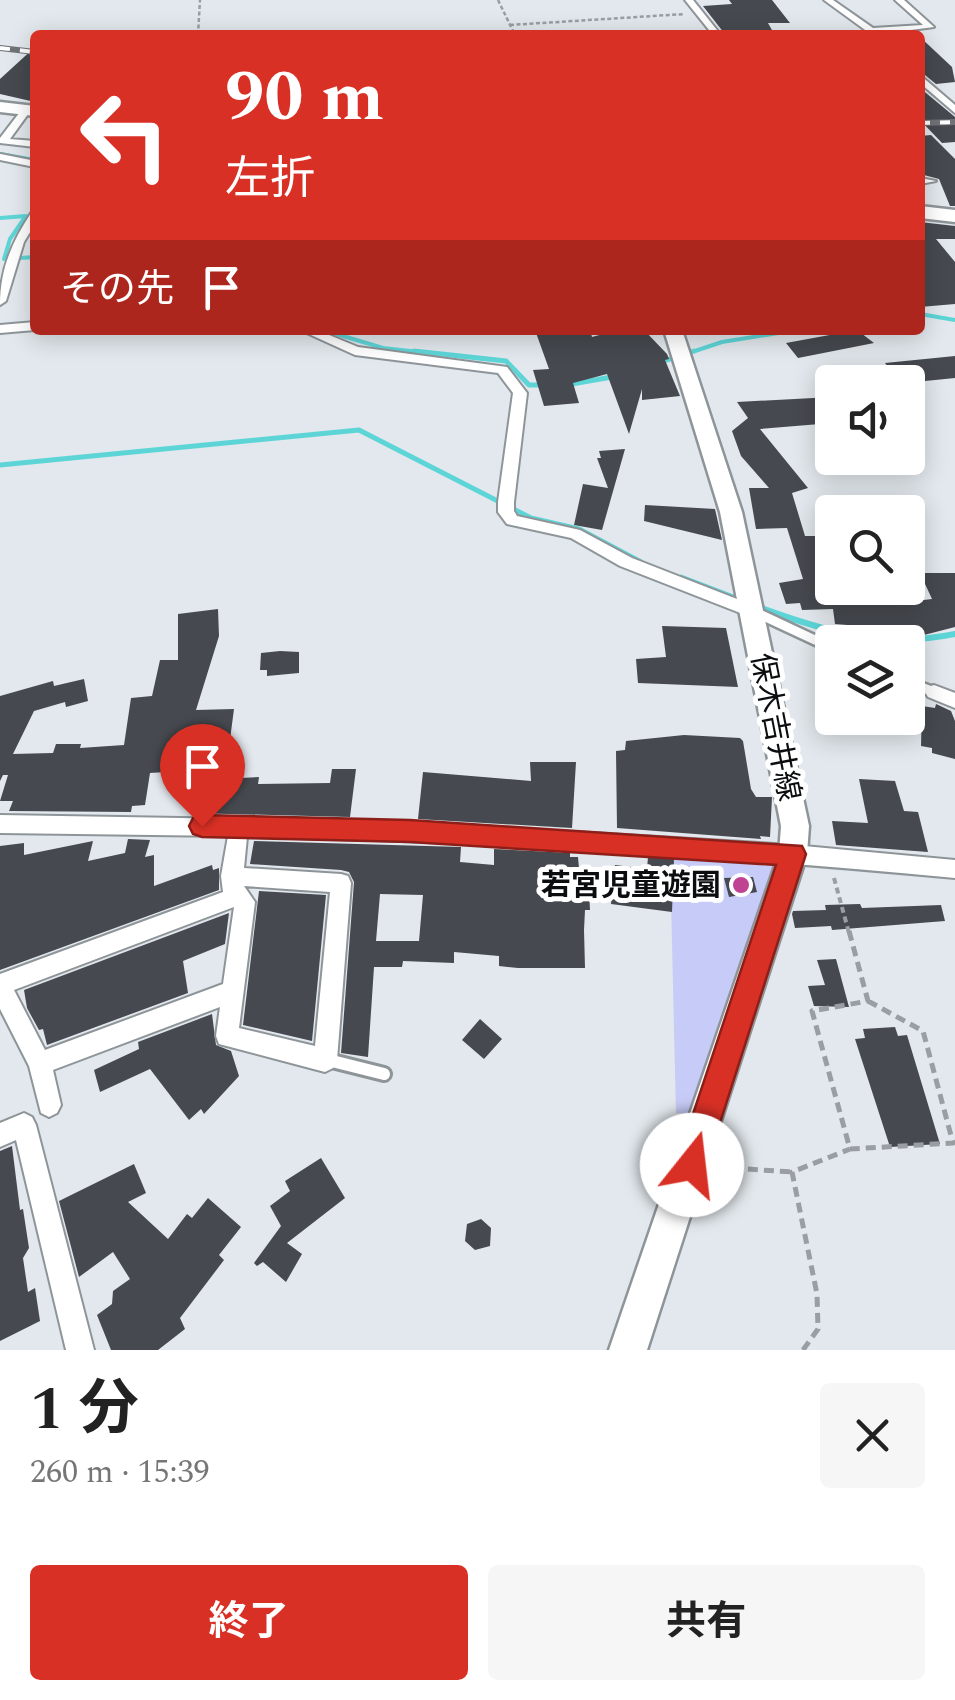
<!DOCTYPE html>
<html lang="ja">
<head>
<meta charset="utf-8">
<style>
  body { margin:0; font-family:Spectral,"Noto Sans JP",serif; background:#f6f6f6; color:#222; height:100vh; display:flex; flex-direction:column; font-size:38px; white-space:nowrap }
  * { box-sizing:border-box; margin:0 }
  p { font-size:32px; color:#767676 }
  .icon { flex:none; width:55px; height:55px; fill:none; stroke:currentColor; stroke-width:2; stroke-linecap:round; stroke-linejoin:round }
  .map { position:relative; height:1350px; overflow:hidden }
  .side { display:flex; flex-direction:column; background:#fff; flex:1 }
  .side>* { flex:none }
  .banner { position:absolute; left:30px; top:30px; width:895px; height:305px; border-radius:10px; box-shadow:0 5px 25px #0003; background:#d93025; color:#fff; overflow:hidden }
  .buttons { position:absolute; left:815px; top:365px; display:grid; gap:20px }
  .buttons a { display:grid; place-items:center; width:110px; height:110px; border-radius:10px; background:#fff; box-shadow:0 5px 25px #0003; font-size:50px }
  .pin { position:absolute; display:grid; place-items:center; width:85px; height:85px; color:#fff; margin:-102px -42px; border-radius:50% 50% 50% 0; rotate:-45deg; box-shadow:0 0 10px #0007 }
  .pin .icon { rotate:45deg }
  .me { position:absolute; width:110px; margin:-55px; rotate:16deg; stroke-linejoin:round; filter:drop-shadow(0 0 8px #0008) }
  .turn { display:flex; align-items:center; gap:35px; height:210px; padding:0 30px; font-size:45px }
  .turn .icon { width:130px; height:130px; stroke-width:2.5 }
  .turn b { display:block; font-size:70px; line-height:85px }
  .then { display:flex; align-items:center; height:95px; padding:0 30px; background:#0003; gap:20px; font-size:38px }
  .round { display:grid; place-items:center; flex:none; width:105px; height:105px; border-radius:10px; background:#f6f6f6 }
  .overview { display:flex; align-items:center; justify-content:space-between; height:170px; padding:0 30px }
  h1 { font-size:60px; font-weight:700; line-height:75px }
  .primary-button { display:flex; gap:20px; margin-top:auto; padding:20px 30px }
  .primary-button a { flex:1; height:115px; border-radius:10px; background:#d93025; color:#fff; font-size:40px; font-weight:700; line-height:115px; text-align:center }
  .primary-button a+a { background:#f6f6f6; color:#222 }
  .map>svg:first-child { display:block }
</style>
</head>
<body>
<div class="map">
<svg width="955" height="1350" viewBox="0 0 955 1350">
  <rect width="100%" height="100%" fill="#e2e8ed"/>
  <path fill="#c7cbf7" d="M670,857l109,9 -85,248 -18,-1z"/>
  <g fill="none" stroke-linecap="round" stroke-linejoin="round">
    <path stroke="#5dd5d7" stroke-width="4" d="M0,154l35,6
      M0,218l26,-2 -16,23 -6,20 31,-2
      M920,314l35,6
      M323,330l60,18 54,6
      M686,354l36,-12 75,-12"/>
    <path stroke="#5dd5d7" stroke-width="5" d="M414,351l92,10 23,24h14
      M658,363l36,-12
      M566,385l46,-8
      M0,465l359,-35 172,88 48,11 62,33
      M681,577l63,24
      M756,606l5,2"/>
    <path stroke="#5dd5d7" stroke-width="6" d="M756,606c67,25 128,43 199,28"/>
  </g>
  <path fill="#46494f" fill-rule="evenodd" d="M729,0h43l18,23h-22l5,9 -49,1 -21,-27 29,-2z
    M920,37l32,30 3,15 -19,2 -16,-13z
    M35,47v43l-5,5h5v7l-35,-8v-15z
    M920,88l35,29v25l-13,1 -22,-23z
    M931,135l24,24v47h-5l-11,-27 -19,-5v-38z
    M920,222l35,4v13h-19l19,23v42l-35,3z
    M535,330h55l2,7 26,-7h26l23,24 2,5 -4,1 15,36 -38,4v-11l-13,45 -22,-60 -34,9 6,20 -35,3 -11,-36 16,-1z
    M857,330l17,13 -76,15 -12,-15z
    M955,356v22l-40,4 -3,-5 -15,2 -12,-16z
    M832,397v26l-72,6 48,59 -16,5 13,43h27v52h12l5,12 50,3 33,-4 -12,-26h35v54l-35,9h-31l-2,-5 -26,-1 -1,-4 -25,-2 -2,-15 -31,1 -2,-7 -14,1 -7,-21 24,-4 -16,-51 -31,1 -7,-41h20l-28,-32 -9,-25 16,-13 -11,-16z
    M625,449l-23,81 -28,-5 9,-41 25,4 -11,-30h4l-2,-7z
    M645,505l70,4 7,31 -78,-19z
    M218,609l1,27 -23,74 38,-1 -5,38 11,-1v32l19,-1 -1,7 72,-1 2,-14h24l-6,48 -160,-4 7,-43 -47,3 -5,32 -13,1 -1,6 -122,-1 4,-10h-13l8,-26h-5l-3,6v-85l53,-15 1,5 30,-7 4,22 -22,6 -1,-5 -31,9 -21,43 40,-1 3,-9h25l-1,4 44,-3 7,-47 21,-2 8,-36h18v-46z
    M662,626l64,2 12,59 -100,-4 -2,-24 30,-2z
    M280,651l19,1v21l-32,3v-6h-7l1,-17z
    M936,704l15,7 4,10v38l-23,-6v-5l-11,-2 1,-40 13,2z
    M684,735l56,3 3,3 8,48 5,8h16l-2,40 -10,-1 1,3 -144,-11 -1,-77 9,-1 1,-9z
    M530,762h46l-4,66 -154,-9 5,-47 108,9z
    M859,779l36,2 9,30 14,1 10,40 -92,-7 -4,-24 36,2z
    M128,839l22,1 -5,17 9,-2v31l58,-21 1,5 6,-2v22l-219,80v-124l24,-3v12l69,-14 -5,20 37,-8z
    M254,841l207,6 -1,15 34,3v-16l76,4v4h8l3,34h8l1,19h-5l-1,20 1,38h-67l-19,-2v-10l-45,-4v11l-51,-2 -1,6h-28l-6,90 -27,-4 13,-171 -5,-10 -8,-2 -91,-6zM380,894l43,1 -4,46h-43z
    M648,857l26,2 -2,53 -61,-8 4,-39 32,4z
    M753,877l4,15 -28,5 -5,-19z
    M259,891l67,4 -14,146 -69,-16z
    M860,904l2,4 79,-3 4,16 -113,9 -1,-4 -36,2 -3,-14 1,-3 33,-1 -1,-5z
    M229,913l-4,31 -42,17 5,32 -141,52 -4,-16 -4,1 -12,-22 -3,-18z
    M836,959l13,48 -35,-1 -6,-20 17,-1 -8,-25z
    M212,1014l4,31 15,6 8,25 -35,38 -3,-5 -12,11 -39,-51 -50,23 -6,-22 45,-21 -1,-7z
    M480,1019l22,20 -18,20 -22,-19z
    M895,1027l3,9 9,-1 33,109 -50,3 -35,-108 10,-1 -2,-9z
    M12,1146l8,64 3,-1 6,39 -6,10 5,34 7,-4 5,33 -40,20v-190z
    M321,1158l24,40 -58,45 15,11 -16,28 -23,-20 -6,4 -3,-3 27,-37 -11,-20 20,-15 -5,-10z
    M134,1164l12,29 -18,9 40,37 19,-25 5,4 16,-20 33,29 -22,28 5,5 -44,58 5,11 -27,21h-47l-14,-35 15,-11 1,-13 17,-12 -17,-27 -34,25 -20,-76z
    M481,1219l10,9 -1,18 -15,4 -10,-9 2,-17z"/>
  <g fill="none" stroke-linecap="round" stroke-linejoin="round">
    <defs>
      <path id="service-far2" d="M0,157l35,7"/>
      <path id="service-far1" d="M757,613l75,35
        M908,682l26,10"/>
      <path id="service" d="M328,1060l56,14"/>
      <path id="minor" d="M685,0h8l28,35h-8z
        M824,0h9l40,28 50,-3 -28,-25h9l30,27 -62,8z
        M920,75l35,30v8l-35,-30z
        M23,108l8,2 -21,29 25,2v6l-35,-4v-5z
        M920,178l16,3 -16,3z
        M35,212v12l-11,18 -18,59 -6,4c0,-36 12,-63 31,-92z
        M35,322v8l-35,3v-8z
        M300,330h17l41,17 149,20 20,26 -13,109v9l3,5 63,14 52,28 128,50 2,4 -2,4h-12l-128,-50 -49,-28 -64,-14 -9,-12v-10l15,-109 -15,-20 -143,-18z
        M934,685l21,8v15l-27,-11 -3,-5 3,-5z
        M0,815l410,7 383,23 162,15v18c-235,-22 -471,-37 -708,-41l-3,31 97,6 7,2 3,7 -14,177 -4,8 -8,4 -106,-28 -3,-8 4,-29 -167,63 8,35 -4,8 -8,4 -8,-4 -12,-47 -29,-57v-35l223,-82 -2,-16 7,-40 -228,-3zM244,886l86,6 -15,154 -76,-18 16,-126zM234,907l-11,77 -178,66 -31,-60z
        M24,1113l8,4 4,8 58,225h-28l-50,-210 -16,7v-24z"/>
      <path id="secondary" d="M664,330h18l60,182 67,314 -2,28 -160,496h-38l170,-496 2,-28 -61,-314z"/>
      <path id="trunk" d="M0,102l35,4v10l-35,-4z
        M920,206l35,4v12l-35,-4z"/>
    </defs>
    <use href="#service-far2" stroke="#8e9599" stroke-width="10"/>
    <use href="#service-far1" stroke="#8e9599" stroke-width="14"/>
    <use href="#service" stroke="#8e9599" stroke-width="18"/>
    <use href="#minor" stroke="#8e9599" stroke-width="4"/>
    <use href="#secondary" stroke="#8e9599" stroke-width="5"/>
    <use href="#trunk" stroke="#8e9599" stroke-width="5"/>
    <path stroke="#9a9ea2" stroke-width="2.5" stroke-dasharray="4 2.5" stroke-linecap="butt" d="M498,0l17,35
      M510,25l175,-11
      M198,35l2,-35"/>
    <path stroke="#9a9ea2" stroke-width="4" stroke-dasharray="6 4" stroke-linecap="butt" d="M834,878l15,55"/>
    <path stroke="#9a9ea2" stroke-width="5" stroke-dasharray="10 6" stroke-linecap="butt" d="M849,931l19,70
      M868,1001l55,30 30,112 -103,6 -38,-138z
      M716,1167l76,5
      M803,1350l15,-21 -1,-35 -25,-122 58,-23"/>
    <use href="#service-far2" stroke="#fff" stroke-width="6"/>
    <use href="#service-far1" stroke="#fff" stroke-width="9"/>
    <use href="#service" stroke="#fff" stroke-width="12"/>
    <use href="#minor" fill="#fff" fill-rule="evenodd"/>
    <use href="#secondary" fill="#fff" fill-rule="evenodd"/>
    <use href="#trunk" fill="#fff" fill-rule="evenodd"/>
    <defs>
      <path id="rail" d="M0,48l35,4
        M920,123l35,-1"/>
    </defs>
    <use href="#rail" stroke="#6f7377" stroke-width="6"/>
    <use href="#rail" stroke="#fff" stroke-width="4" stroke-dasharray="10" stroke-linecap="butt"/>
  </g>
  <path fill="#d93025" stroke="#8d1f18" stroke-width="2.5" d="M202,815l208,5 392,26 4,8 -103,322 -11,5 -12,-5 -4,-11 100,-300 -366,-23 -208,-5 -9,-3 -4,-8 4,-8z"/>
  <circle fill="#c04392" stroke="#fff" stroke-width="4" cx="741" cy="885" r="10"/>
  <g text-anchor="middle" stroke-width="10" stroke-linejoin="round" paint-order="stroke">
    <g font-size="30" fill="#0b0d0f" stroke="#fff">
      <text transform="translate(776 727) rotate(79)" y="10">保木吉井線</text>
    </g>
    <g font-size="30" font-weight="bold" fill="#0b0d0f" stroke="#fff" text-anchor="end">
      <text x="721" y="895">若宮児童遊園</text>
    </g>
  </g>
</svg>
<div class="buttons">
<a><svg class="icon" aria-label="sound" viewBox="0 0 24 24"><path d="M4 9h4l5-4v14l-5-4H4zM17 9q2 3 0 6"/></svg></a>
<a><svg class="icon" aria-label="search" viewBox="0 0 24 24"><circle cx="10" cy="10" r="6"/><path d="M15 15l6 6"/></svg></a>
<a><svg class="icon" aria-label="layers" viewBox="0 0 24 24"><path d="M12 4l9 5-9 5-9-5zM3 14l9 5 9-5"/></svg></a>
</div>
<div class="pin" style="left:202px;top:826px;background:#d93025"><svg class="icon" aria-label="arrive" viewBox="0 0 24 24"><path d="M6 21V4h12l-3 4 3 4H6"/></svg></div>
<svg class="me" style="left:692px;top:1165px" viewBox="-20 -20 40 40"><circle r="19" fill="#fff"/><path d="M0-13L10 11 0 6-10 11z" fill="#d93025"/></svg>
<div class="banner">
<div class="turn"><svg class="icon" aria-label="left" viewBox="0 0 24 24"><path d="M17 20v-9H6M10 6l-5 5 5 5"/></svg><div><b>90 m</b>左折</div></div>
<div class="then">その先<svg class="icon" aria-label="arrive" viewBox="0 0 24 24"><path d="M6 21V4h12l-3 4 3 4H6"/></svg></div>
</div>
</div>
<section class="side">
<div class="overview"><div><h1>1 分</h1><p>260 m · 15:39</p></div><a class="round"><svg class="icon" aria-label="close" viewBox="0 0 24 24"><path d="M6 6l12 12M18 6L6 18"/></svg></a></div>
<div class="primary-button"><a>終了</a><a>共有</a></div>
</section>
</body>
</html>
